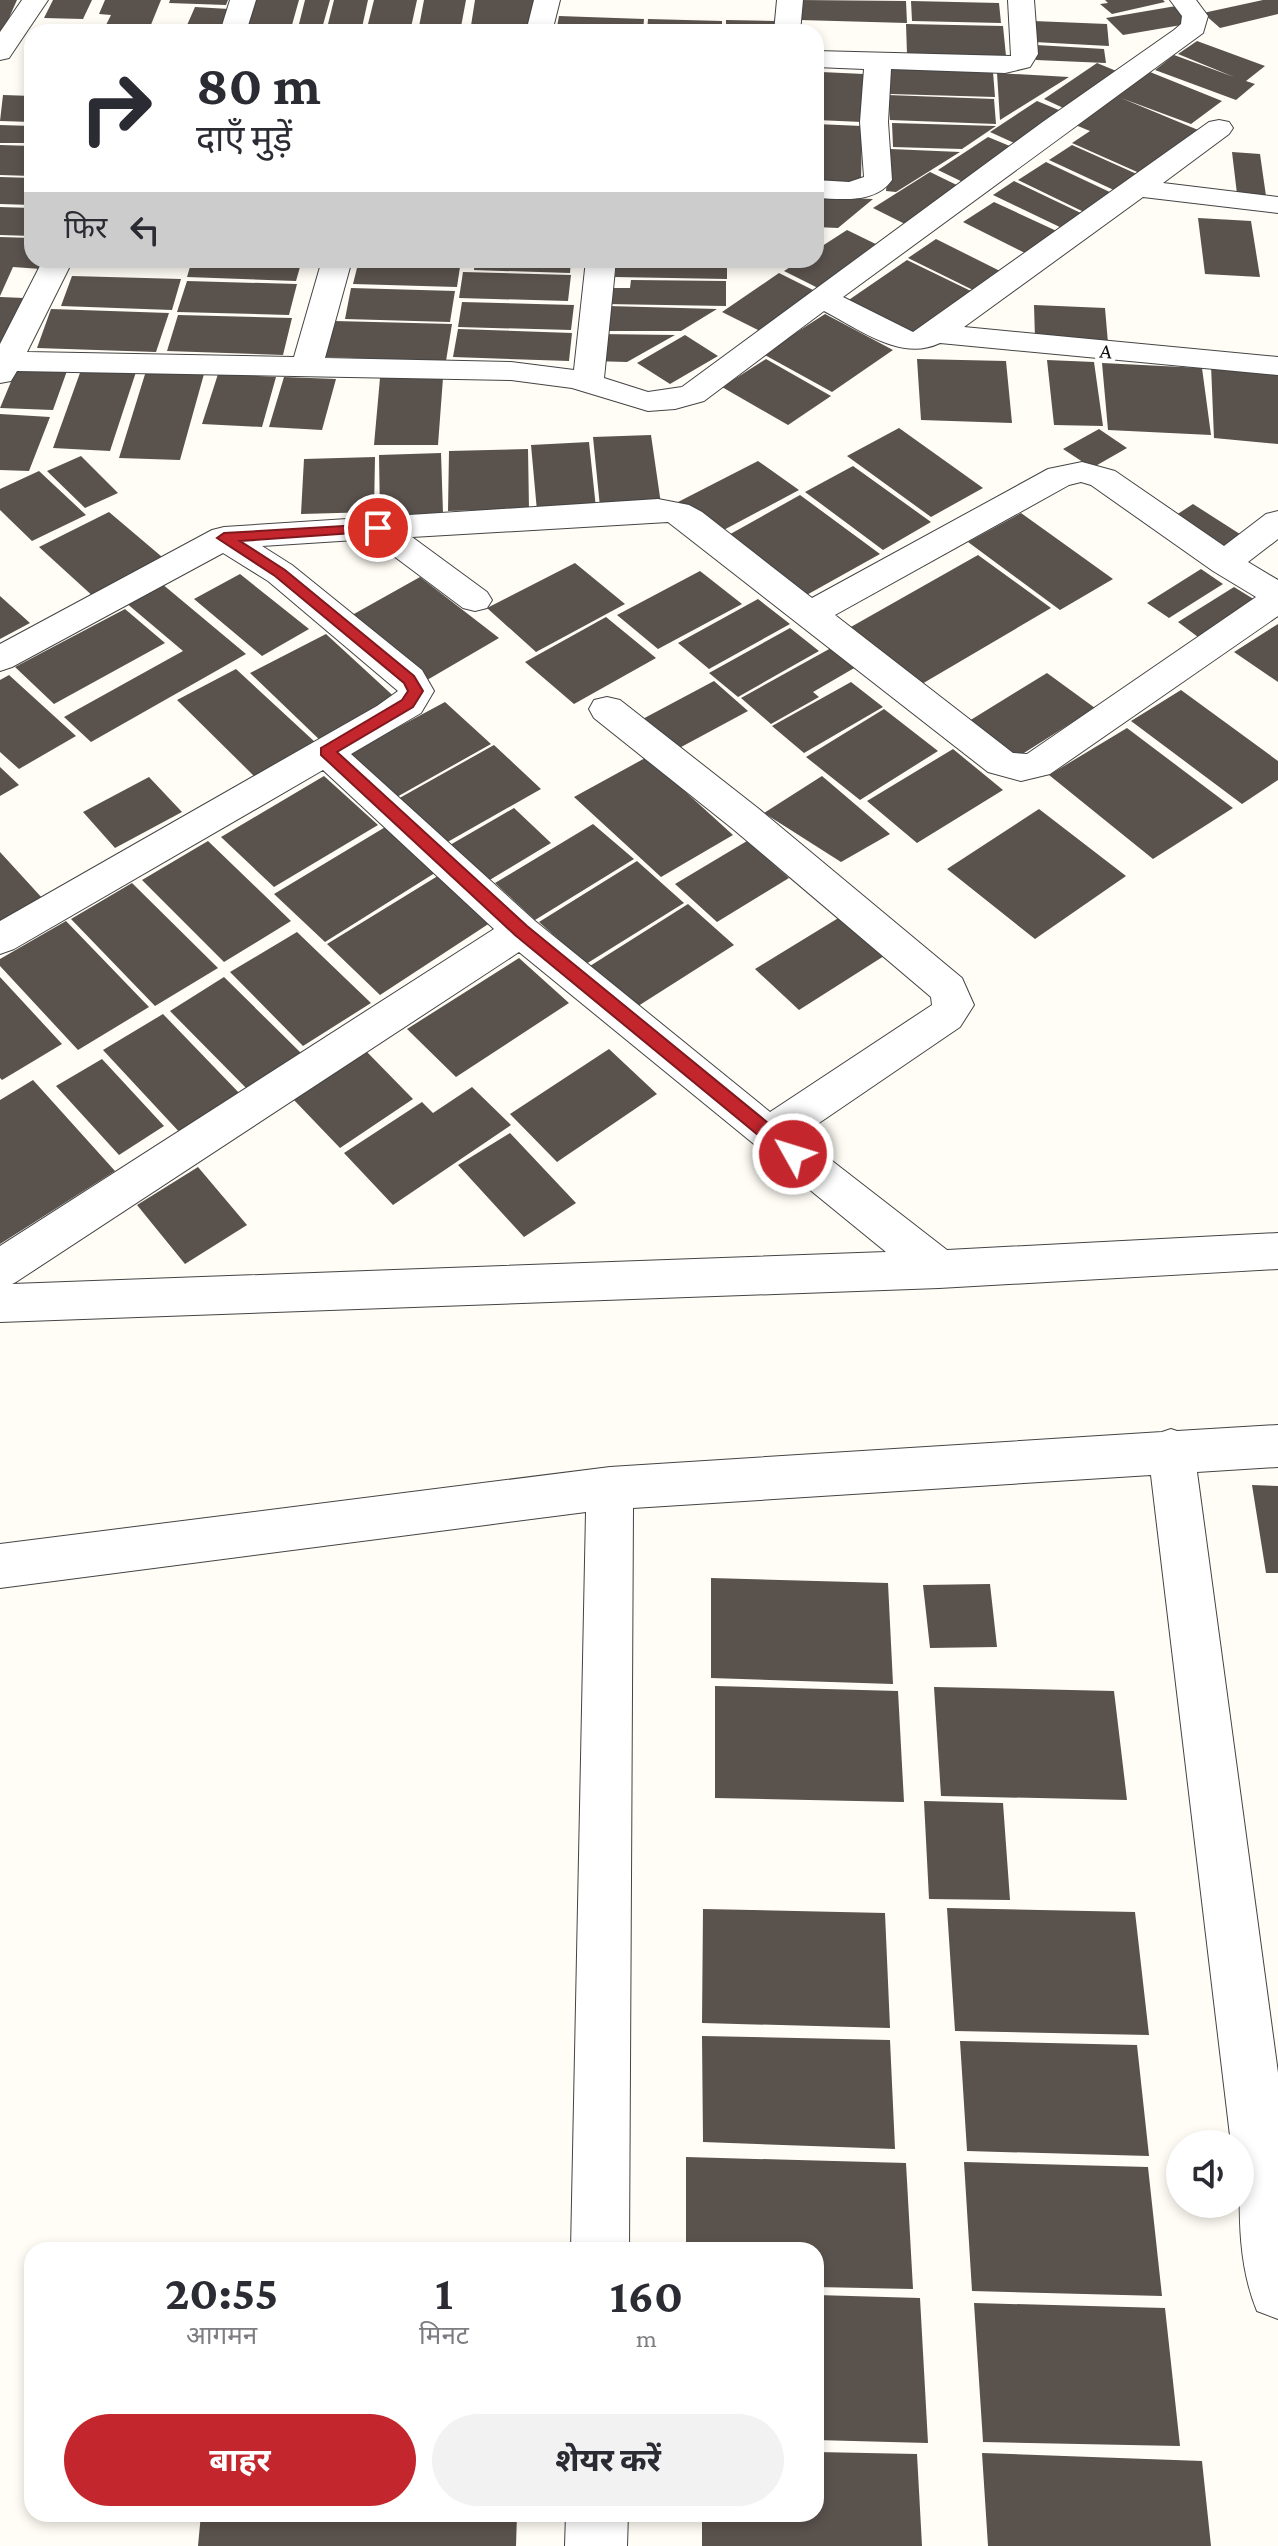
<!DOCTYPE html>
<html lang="hi">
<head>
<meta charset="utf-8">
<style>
  body { margin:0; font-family:"Crimson Pro","Noto Sans Devanagari",serif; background:#f2f2f3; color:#2b2b33; height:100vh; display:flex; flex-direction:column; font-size:30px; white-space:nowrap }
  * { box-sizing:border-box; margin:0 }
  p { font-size:26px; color:#7c7c81 }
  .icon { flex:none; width:44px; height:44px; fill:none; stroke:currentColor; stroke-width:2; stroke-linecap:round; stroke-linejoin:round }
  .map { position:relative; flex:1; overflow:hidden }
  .side { position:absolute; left:24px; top:2242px; width:800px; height:280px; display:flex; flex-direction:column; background:#fff; border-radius:24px; box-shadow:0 4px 12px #0003 }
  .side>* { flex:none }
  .hud { position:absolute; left:24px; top:24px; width:800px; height:244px; border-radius:24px; box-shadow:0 4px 12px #0003; background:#fff; color:#2b2b33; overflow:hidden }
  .buttons { position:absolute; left:1166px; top:2130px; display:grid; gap:16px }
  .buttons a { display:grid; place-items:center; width:88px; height:88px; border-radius:50%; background:#fff; box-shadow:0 4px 12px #0003; font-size:40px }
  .pin { position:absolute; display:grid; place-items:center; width:68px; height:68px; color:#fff; margin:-34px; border:4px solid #fff; border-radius:50%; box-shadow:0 2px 8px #0007 }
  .me { position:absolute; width:88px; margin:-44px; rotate:309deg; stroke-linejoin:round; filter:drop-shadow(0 0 6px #0008) }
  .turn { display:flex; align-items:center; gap:28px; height:168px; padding:0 40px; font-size:36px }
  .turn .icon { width:104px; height:104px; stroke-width:2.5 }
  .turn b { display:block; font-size:56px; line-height:68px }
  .then { display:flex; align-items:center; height:76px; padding:0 40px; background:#0003; gap:16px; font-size:30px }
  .eta { display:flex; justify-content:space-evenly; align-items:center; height:136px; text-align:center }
  .eta b { font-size:48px; font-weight:700; line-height:56px }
  .button { display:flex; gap:16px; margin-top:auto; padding:16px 40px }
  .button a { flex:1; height:92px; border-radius:48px; background:#c4262e; color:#fff; font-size:32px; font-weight:700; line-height:92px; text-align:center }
  .button a+a { background:#f2f2f3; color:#2b2b33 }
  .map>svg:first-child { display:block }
</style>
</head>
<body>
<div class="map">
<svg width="1278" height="2546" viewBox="0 0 1278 2546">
  <rect width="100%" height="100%" fill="#fffdf5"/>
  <path fill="#5a524d" d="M0,0h17l-17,38z
    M53,0h39l-9,19 -39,-1z
    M105,0h56l-13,32 -45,-1 8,-16 -12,-1z
    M170,0h58l-2,5 -57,-2z
    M251,0h48l-9,32h-49z
    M305,0h25l-9,32h-24z
    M334,0h34l-7,32h-35z
    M374,0h43l-7,32h-44z
    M424,0h42l-6,32h-42z
    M475,0h60l-4,32h-61z
    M800,0l106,1 1,22 -107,-3z
    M1105,0h58l2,2 -53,12 -12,-10 8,-1z
    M1263,0h15v14l-58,14 -17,-15z
    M911,1l88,2 2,20 -89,-2z
    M1176,6l17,17 -70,12 -17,-17z
    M195,7l34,2 -9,23h-36z
    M559,16l85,3 -1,13h-87z
    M648,19l74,2v11h-75z
    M726,20l50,1v11h-50z
    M1033,21l74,3 2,22 -75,-4z
    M906,24l97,2 3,30 -99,-2z
    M1197,41l68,25 -19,15 9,3 -19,16 -81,-30 19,-15 60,22 -56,-23z
    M1036,45l68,4 2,14 -70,-3z
    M1097,63l29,12 -54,37 -28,-13z
    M889,69l104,3 2,25 -105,-3z
    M821,72l43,2 -2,48 -45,-2z
    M1150,72l72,29 -31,23 -70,-26 82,34 -59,43 -72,-32 18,-12 -17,-7z
    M997,73l72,4 -69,43z
    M3,95l29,1v26l-32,-1z
    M888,95l106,4 2,25 -106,-4z
    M1037,101l29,12 -45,33 -31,-14z
    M892,123l104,3 -34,23 -69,-2z
    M816,124l46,2 -1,57 -45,-2z
    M0,125l32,1v17h-32z
    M988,137l29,12 -48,36 -31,-15z
    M0,145l32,1v30l-32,-1z
    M1072,145l67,30 -23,16 -67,-31z
    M890,149l70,3 -64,40 -10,-1z
    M1232,152l28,2 6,42 -29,-2z
    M1046,162l68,32 -28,19 -68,-33z
    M930,172l37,18 -56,37 -38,-19z
    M0,177l32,1v27l-32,-1z
    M1014,181l73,35 -21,14 -73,-35z
    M816,197l57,2 -35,29 -22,-1z
    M994,202l67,31 -32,22 -66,-33z
    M0,207l32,1v28l-32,-1z
    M1198,218l53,3 9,56 -55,-3z
    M847,230l39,19 -62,42 -40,-20 17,-11h15v-10z
    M0,237l32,1v22h12l-3,9 -28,-2 -13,29z
    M936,239l64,32 -27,19 -65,-32z
    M192,260h110l-6,21 -109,-4z
    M359,260h102l-4,27 -104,-3z
    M475,260h96l-1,13 -96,-3z
    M616,260h111v19l-112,-2z
    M907,260l68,33 -66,47 -69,-34z
    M463,272l108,3 -3,26 -109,-3z
    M779,273l42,21 -57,39 -42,-21z
    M72,276l109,3 -9,31 -111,-4z
    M631,280l95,1v25l-121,-2 1,-16h24z
    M187,281l110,3 -8,31 -112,-3z
    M351,288l104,3 -5,31 -105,-3z
    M0,297l24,1 -24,53z
    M462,302l112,3 -3,25 -113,-3z
    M1034,305l71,3 3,35 -73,-4z
    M608,306l109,3 -36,22h-77z
    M51,309l118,4 -13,39 -119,-4z
    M825,314l68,36 -61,42 -69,-38z
    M178,315l114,3 -9,37 -116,-4z
    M334,321l118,3 -6,37 -121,-4z
    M458,329l114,4 -3,28 -116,-4z
    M599,334l76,1 -48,27 -34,-1z
    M685,335l33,21 -48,28 -33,-21z
    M766,359l65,37 -43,29 -66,-38z
    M917,359l89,2 6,62 -91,-3z
    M1047,360l47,2 9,64 -49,-1z
    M1102,363l100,5 9,67 -103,-5z
    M18,365l50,3 -15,42 -53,-2z
    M1211,365l67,5v74l-64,-6z
    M81,370l55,2 -26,79 -57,-3z
    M146,371l58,3 -24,86 -61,-2z
    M218,374l58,3 -14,50 -60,-3z
    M284,377l52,2 -14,51 -53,-3z
    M380,378h63l-5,67h-64z
    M0,414l50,3 -21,54 -29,-1z
    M899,428l84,60 -52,29 -84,-61z
    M1099,429l28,19 -35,20 -29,-19z
    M651,435l10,69 -61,3 -7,-70z
    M589,442l7,66 -59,3 -6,-66z
    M528,449l1,60 -81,2 1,-60z
    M441,453l2,60 -63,3 -1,-61z
    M81,456l37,37 -33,15 -38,-37z
    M375,457l-1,55 -73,2 3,-55z
    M758,461l41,29 -81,43 -40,-31z
    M853,466l78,56 -48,28 -78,-58z
    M39,471l47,44 -54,26 -32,-31v-21z
    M800,495l80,59 -77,43 -78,-60z
    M1193,504l50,32 -24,15 -49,-32z
    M109,512l59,50 -72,37 -57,-52z
    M1021,513l92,66 -53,31 -92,-68z
    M978,555l73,53 -136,80 -73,-56z
    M575,563l50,41 -89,48 -49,-44z
    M1201,569l22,15 -54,34 -22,-15z
    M700,571l42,33 -84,45 -41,-34z
    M240,574l69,55 -47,27 -68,-57z
    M420,577l79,61 -77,45 -77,-64z
    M161,583l85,71 -155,88 -27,-25 119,-66 -58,-49z
    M1234,587l26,16 -58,37 -24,-18z
    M0,596l30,27 -30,16z
    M758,599l32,25 -81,45 -31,-26z
    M125,609l40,34 -111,61 -39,-37z
    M606,617l50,41 -82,46 -49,-42z
    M1278,624v58l-44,-30z
    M790,628l29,23 -81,46 -29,-24z
    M326,634l75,69 -77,41 -74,-71z
    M831,648l25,19 -43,25 6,5 -48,27 -30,-26z
    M236,669l80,74 -61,34 -78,-77z
    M1047,673l48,35 -79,50 -47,-37z
    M9,675l67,61 -57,33 -19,-17v-72z
    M714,681l34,30 -78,42 -33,-31z
    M851,682l32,25 -79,46 -32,-27z
    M1181,690l97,71v19l-36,24 -111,-83z
    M445,702l46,42 -96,54 -47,-44z
    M884,709l54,42 -78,49 -54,-43z
    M1127,728l106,80 -80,51 -104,-84z
    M494,745l47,44 -97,55 -48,-44z
    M953,749l50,41 -86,53 -50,-42z
    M647,757l86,78 -72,42 -87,-80z
    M0,767l19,18 -19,11z
    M324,776l54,49 -104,62 -53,-50z
    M822,776l68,58 -49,28 -77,-49z
    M149,777l33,35 -67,36 -32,-36z
    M514,808l37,35 -63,38 -38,-36z
    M1039,809l87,67 -91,63 -88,-70z
    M593,824l41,35 -99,61 -40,-37z
    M387,826l51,45 -113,71 -51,-48z
    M208,841l83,80 -67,41 -82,-82z
    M747,841l42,37 -72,44 -42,-38z
    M0,852l43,47 -43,24z
    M637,861l47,42 -98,61 -47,-42z
    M441,874l52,47 -113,74 -53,-51z
    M132,883l86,85 -63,38 -84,-87z
    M688,904l46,41 -99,63 -45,-42z
    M840,917l44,39 -85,54 -44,-41z
    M66,921l83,86 -71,43 -78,-84v-7z
    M297,932l74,71 -68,43 -73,-74z
    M519,958l50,45 -113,74 -49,-48z
    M0,977l62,67 -60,36 -2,-2z
    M224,977l81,80 -55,35 -80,-81z
    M163,1014l80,83 -60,39 -80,-86z
    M609,1049l48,45 -100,68 -47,-48z
    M367,1052l46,47 -73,49 -47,-49z
    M102,1059l62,67 -45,29 -63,-69z
    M33,1080l82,91 -115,73v-144z
    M472,1087l39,38 -118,80 -49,-52 78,-51 11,11z
    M510,1133l66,70 -52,34 -66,-72z
    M198,1167l49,58 -62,39 -48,-59z
    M1252,1485l26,1v87h-12z
    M711,1578l177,5 5,101 -182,-6z
    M990,1584l7,63 -67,1 -7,-63z
    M715,1686l183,5 6,111 -189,-4z
    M934,1687l180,4 13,109 -186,-4z
    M924,1801l79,2 7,97 -81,-1z
    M947,1908l188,4 14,123 -194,-4z
    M703,1909l182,4 5,115 -188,-5z
    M702,2036l188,4 5,109 -192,-7z
    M960,2041l177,4 12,111 -182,-5z
    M686,2157l220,6 7,126 -97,-2v-37h-130z
    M964,2162l184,5 14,129 -190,-5z
    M816,2295l104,3 8,145 -112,-3z
    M974,2303l191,5 15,138 -197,-4z
    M816,2452l101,2 5,92h-220v-32h114z
    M982,2453l220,8 9,85h-223z
    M201,2514h316l-1,32h-318z"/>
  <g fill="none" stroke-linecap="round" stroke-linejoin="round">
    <defs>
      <path id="minor" d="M22,0h26l-39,58 -9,2v-28z
        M230,0h26l-10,32h-26z
        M534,0h26l-8,32h-26z
        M777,0h26l-3,32h-26z
        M1008,0h26l4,54 -8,13 -25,6 -114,-4 -3,53 4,58c-17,24 -50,19 -76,18v-18l33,2 15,-5 -4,-55 4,-53 -48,-2v-16l195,5z
        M1170,0h26l12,16 -5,17 -360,264 70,35 296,-210 10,-2 10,2 4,6 -4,6 -66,49 115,14v16l-135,-16 -179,130 314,30v18l-338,-32c-39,19 -81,-14 -116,-32l-120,90 -29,8 -27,2 -76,-23 -61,-8 -494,-9 -6,10 -11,2v-39l43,-84h30l-46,92 267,5 28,-97h30l-27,98 186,4 63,8 12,-110h30l-12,118 44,14 34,-5 362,-266 130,-91 7,-6 1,-8z
        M1082,462l33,9 109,75 42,-32 12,-3v28l-30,23 30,18v36l-228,158 -29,7 -33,-9 -320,-250 -256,15 75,55 5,8 -5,8 -12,3 -12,-3 -92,-69 -109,7 30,19 130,105 12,21 -13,22 -70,41 184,167 235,191 162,-107 -1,-8 -198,-168 -139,-111 -5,-9 5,-9 13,-3 13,3 139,109 203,169 12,27 -14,22 -160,109 147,114 331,-17v36l-339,19 -939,34v-76l494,-317 -171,-159 -309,179 -14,5v-33l377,-215 21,-15 -130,-110 -45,-28 -211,114 -12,4v-27l212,-114 12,-3 434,-28 31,6 13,7 110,86 236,-129zM1081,482l10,3 122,86 43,26 -229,157 -14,-1 -178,-138 234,-130zM519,952l367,300 -874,32 4,-2z
        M1278,1425v42l-81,5 81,601v246l-21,-8c-22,-53 -17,-112 -17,-167h-9l-80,-669 -518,33 -4,742h-58l15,-738 -586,76v-44l610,-77 552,-35 9,-3 6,2z
        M566,2514h62l-1,32h-62z"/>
    </defs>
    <use href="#minor" stroke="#444" stroke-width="2"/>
    <use href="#minor" fill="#fff" fill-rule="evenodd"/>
  </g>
  <path fill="#c4262e" stroke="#7f191e" stroke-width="2" d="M378,524l7,4 -3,3 -142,10 45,29 129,106 9,15 -10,16 -76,45 190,174 273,223 2,5 -2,5h-13l-272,-224 -194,-180v-7l81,-48 6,-9 -4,-8 -129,-107 -58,-38 7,-5z"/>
  <g text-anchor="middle" stroke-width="8" stroke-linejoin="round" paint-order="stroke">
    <g font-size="22" fill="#111" stroke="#fff">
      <text transform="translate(1106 350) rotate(5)" y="8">A</text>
    </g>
  </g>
</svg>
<div class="buttons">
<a><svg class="icon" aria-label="sound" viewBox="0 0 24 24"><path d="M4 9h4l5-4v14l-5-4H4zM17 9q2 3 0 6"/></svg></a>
</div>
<div class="pin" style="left:378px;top:528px;background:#d93025"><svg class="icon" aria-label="arrive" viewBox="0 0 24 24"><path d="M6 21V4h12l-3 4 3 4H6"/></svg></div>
<svg class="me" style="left:793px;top:1154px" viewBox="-20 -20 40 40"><circle r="17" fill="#c4262e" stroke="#fff" stroke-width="3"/><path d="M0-11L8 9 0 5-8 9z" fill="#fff"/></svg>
<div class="hud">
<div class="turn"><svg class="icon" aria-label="right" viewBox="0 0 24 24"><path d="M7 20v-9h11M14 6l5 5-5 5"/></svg><div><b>80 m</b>दाएँ मुड़ें</div></div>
<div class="then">फिर<svg class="icon" aria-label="left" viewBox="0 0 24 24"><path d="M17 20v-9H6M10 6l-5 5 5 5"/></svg></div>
</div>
<section class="side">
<div class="eta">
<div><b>20:55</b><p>आगमन</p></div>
<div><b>1</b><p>मिनट</p></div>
<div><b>160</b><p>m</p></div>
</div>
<div class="button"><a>बाहर</a><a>शेयर करें</a></div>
</section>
</div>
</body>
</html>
